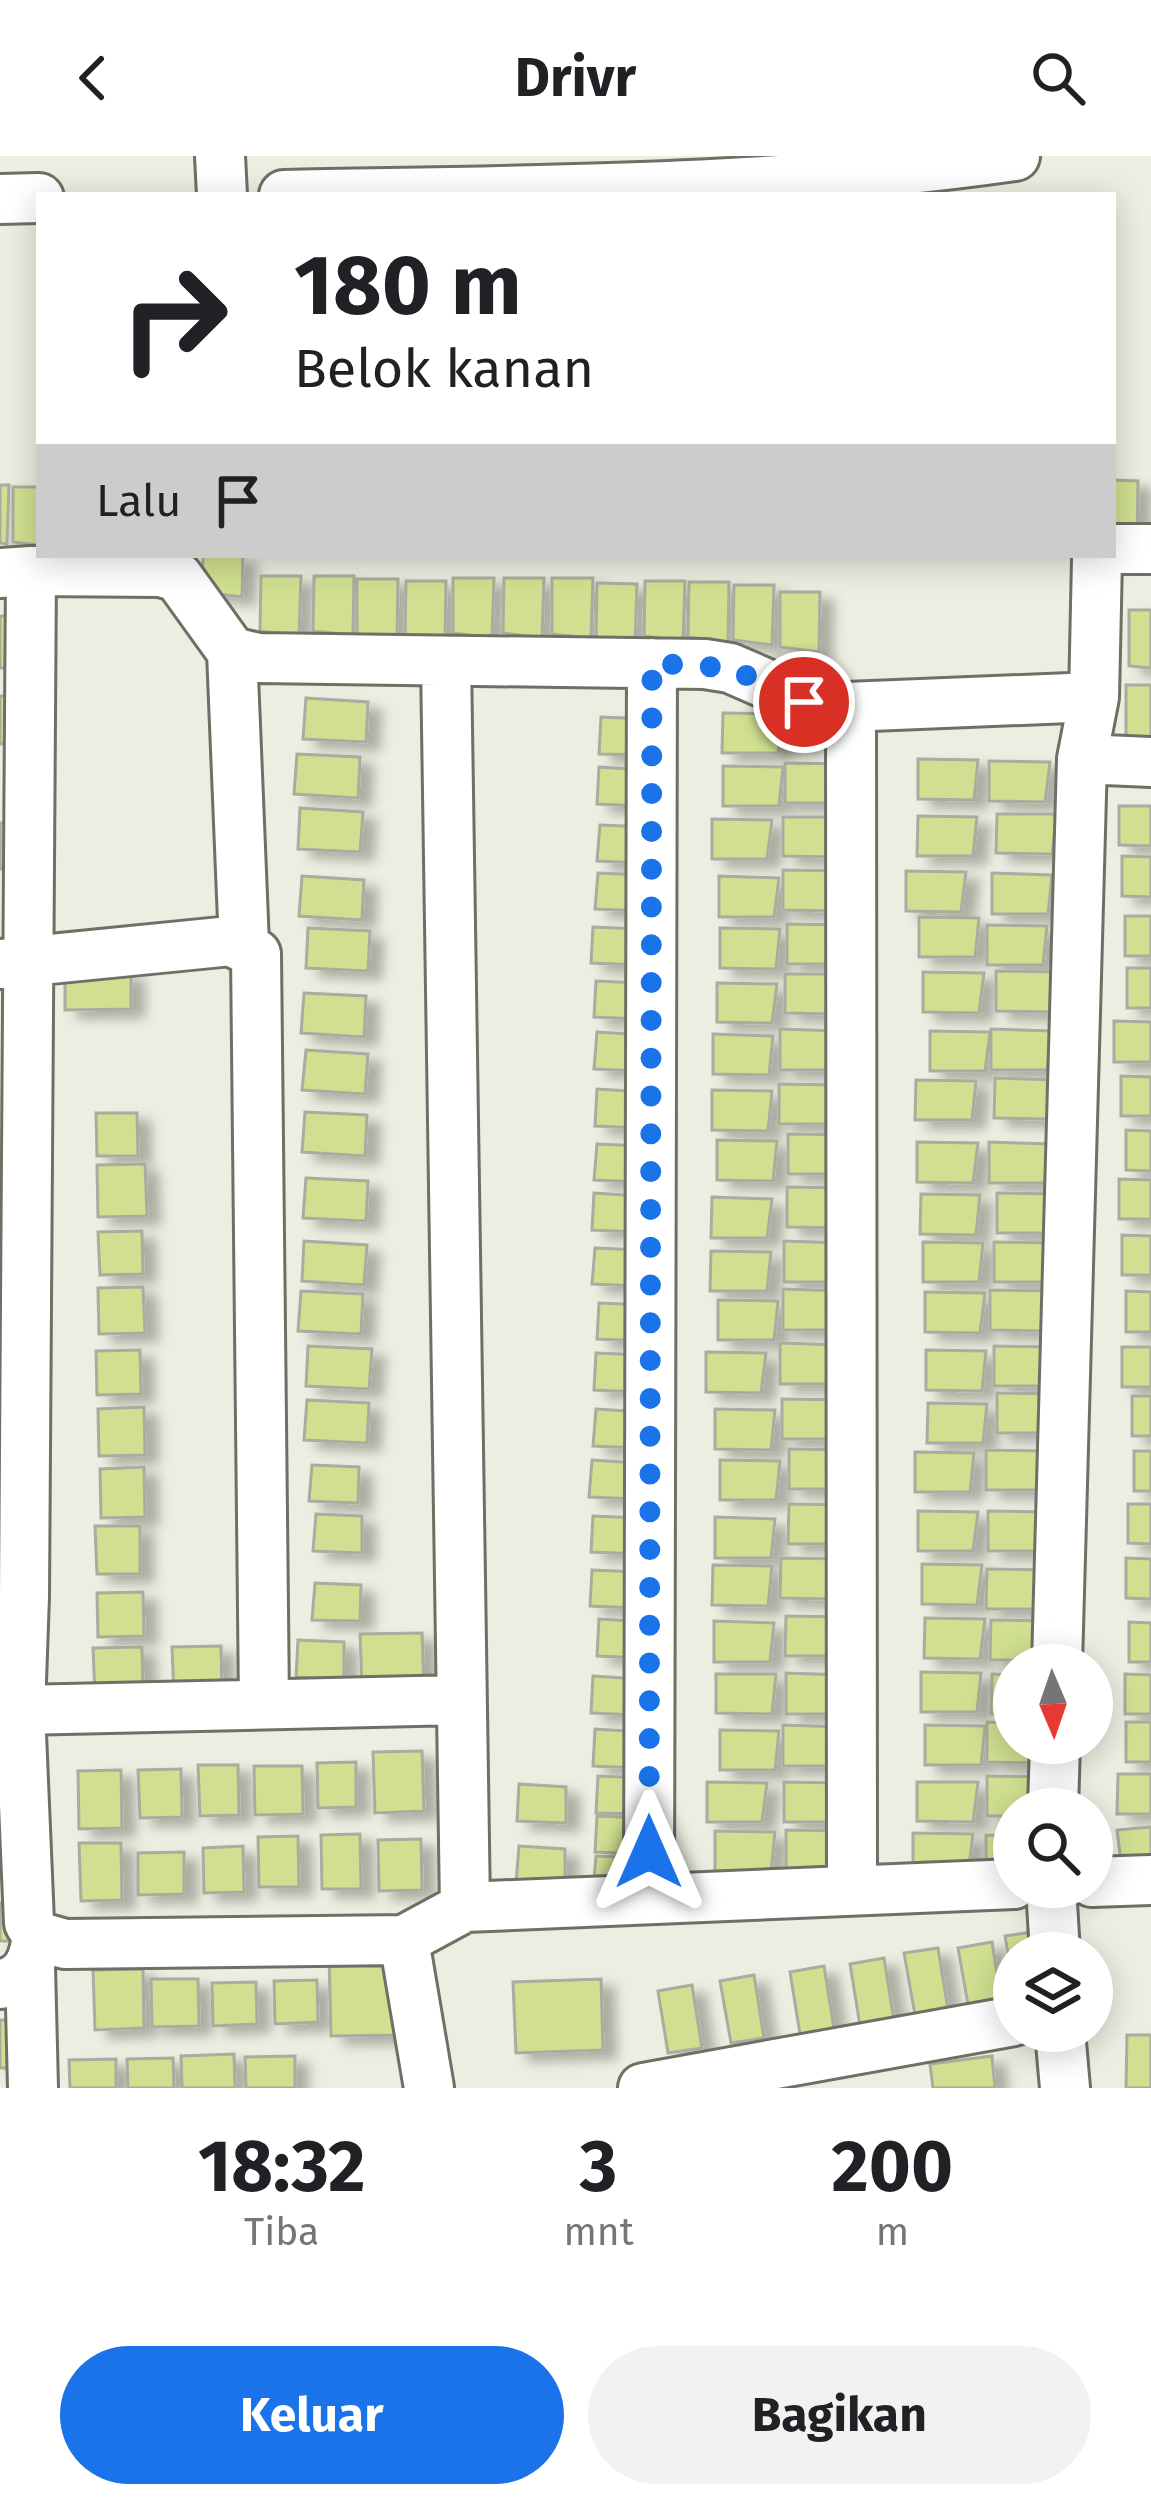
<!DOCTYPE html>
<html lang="id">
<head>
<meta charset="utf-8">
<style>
  body { margin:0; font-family:"Fira Sans",sans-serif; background:#f2f2f2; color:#202124; height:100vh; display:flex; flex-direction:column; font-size:45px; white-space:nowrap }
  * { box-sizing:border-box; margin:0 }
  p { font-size:39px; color:#757577 }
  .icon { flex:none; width:66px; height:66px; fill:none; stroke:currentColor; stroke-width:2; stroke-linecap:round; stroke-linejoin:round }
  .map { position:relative; height:1932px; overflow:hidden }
  .drawer { display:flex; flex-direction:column; background:#fff; flex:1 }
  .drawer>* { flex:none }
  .top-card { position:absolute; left:36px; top:36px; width:1080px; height:366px; border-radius:0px; box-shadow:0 6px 30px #0003; background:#fff; color:#202124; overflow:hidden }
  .needle { width:78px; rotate:178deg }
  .controls { position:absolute; left:993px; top:1488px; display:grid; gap:24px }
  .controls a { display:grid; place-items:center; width:120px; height:120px; border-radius:50%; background:#fff; box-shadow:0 6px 30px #0003; font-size:60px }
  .pin { position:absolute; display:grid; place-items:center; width:102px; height:102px; color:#fff; margin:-51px; border:6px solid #fff; border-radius:50%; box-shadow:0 3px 12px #0007 }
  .me { position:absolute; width:132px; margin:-66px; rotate:0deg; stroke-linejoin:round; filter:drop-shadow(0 0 9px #0008) }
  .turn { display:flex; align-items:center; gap:42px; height:252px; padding:0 60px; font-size:54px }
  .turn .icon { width:156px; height:156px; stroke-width:2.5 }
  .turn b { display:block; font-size:84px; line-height:102px }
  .then { display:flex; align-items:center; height:114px; padding:0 60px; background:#0003; gap:24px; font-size:45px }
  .eta { display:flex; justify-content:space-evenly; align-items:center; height:204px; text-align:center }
  .eta b { font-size:72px; font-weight:700; line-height:84px }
  .button { display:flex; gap:24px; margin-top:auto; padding:24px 60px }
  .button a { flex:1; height:138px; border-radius:72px; background:#1a73e8; color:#fff; font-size:48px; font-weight:700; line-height:138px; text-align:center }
  .button a+a { background:#f2f2f2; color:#202124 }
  header { display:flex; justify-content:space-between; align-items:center; height:156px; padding:0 60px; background:#fff; font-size:54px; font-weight:700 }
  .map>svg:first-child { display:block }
</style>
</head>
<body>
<header><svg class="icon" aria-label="back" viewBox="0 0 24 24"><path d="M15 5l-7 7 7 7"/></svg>Drivr<svg class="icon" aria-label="search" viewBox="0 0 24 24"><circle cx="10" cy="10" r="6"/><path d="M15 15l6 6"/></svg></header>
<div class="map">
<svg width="1151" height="1932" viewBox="0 0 1151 1932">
  <defs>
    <filter id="shadow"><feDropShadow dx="13" dy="8" stdDeviation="6" flood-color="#0004"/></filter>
  </defs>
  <rect width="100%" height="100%" fill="#ebeee0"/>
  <path fill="#d0e090" stroke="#a9ac9f" stroke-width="3" filter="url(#shadow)" d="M1113,324l25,1 -1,59 -24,-2z
    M0,329h9l-2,59 -7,-1z
    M13,331h26v58l-26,-3z
    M203,399h40l-1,42 -40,-5z
    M261,420h40l-2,60 -39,-5z
    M314,420h40l-1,59 -40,-4z
    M453,422h41l-2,60 -39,-5z
    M504,422h40l-2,60 -39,-5z
    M552,422h41l-2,60 -39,-4z
    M357,423h41l-1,60 -40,-4z
    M406,425h40l-1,59 -40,-4z
    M645,425h40l-2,60 -39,-5z
    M689,426h40l-1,60 -40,-5z
    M597,427l40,1 -2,59 -39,-4z
    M734,429h40l-2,60 -39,-5z
    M780,436h40l-1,60 -39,-5z
    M1129,454h22v58l-22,-2z
    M0,460h19l-1,52h-18z
    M1126,529h25v58l-25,-3z
    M0,540h13l1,48h-14z
    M306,542l62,4 -2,40 -63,-3z
    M723,557l59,1 -4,39h-56z
    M601,561l46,2v36l-48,-1z
    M297,598l63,3 -2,41 -64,-4z
    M918,603l60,1 -4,40 -56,-1z
    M989,605l61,1 -5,40 -56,-1z
    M785,607l60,1 -5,39h-55z
    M723,610l60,1 -4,39h-56z
    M599,611l46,3 1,36 -49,-2z
    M1119,650h32v40l-32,-1z
    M300,652l63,4 -3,40 -62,-3z
    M997,658h60l-5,40 -56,-1z
    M918,660l59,1 -4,39h-56z
    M783,661h60l-5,40 -55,-1z
    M712,663l60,1 -5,39h-55z
    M0,667h15v46h-15z
    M600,669l47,2 -1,36 -49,-2z
    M1122,700l29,1v40l-29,-1z
    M783,714l60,1 -4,40 -56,-1z
    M906,715l60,1 -5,40 -55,-1z
    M598,717l47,2 -1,36 -49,-2z
    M992,717l60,2 -4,39h-56z
    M302,720l62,4 -2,40 -63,-4z
    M719,720l60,2 -5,39h-55z
    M1125,760h26v40h-26z
    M919,761l60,1 -4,39h-56z
    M787,768l60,1 -5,39h-55z
    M987,769l60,1 -4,39h-56z
    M593,771l47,2v36l-49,-2z
    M308,772l62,3 -2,40 -62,-3z
    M720,772l60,1 -4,40 -56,-1z
    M1127,812h24v40h-24z
    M996,815l60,1 -4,40 -56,-1z
    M65,816h66v37l-66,1z
    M923,816l61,1 -5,40 -56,-1z
    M785,818h60l-5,40 -55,-1z
    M596,825l46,2v36l-48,-2z
    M717,827l60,1 -5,39 -55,-1z
    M304,837l62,3 -2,41 -63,-4z
    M1114,865l37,1v40h-37z
    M780,873l60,2 -5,39h-55z
    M991,873l61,2 -5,39h-56z
    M930,875l60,1 -5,39h-55z
    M597,876l46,3v36l-49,-2z
    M713,878l60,2 -4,39 -56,-1z
    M306,894l62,4 -3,40 -63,-4z
    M1121,920l30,1v39h-30z
    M995,922l60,2 -5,39 -56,-1z
    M916,924l60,1 -4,39h-57z
    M779,928l60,1 -5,39h-55z
    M597,933l47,3v36l-49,-2z
    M712,934l60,1 -4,40 -56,-1z
    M305,956l62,3 -2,41 -63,-4z
    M96,957h41l1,43h-41z
    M1126,974l25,1v40l-25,-1z
    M788,978l60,1 -4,39h-56z
    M717,984l60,1 -4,40 -56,-1z
    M917,986l61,1 -5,40 -56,-1z
    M989,986l61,2 -5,39h-56z
    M597,988l46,2v36l-49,-2z
    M145,1008l2,52 -49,1 -1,-52z
    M306,1022l62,3 -2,40 -63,-3z
    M1119,1023l32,1v39h-32z
    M787,1031l59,1 -3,40 -56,-1z
    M594,1037l46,3 1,36 -49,-2z
    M997,1037l60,1 -4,39h-56z
    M921,1038l59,1 -4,40 -56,-1z
    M712,1041l60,2 -5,39h-56z
    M142,1075l1,43 -43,1 -2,-43z
    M1122,1079l29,1v39h-29z
    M304,1085l63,4 -3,40 -62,-4z
    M784,1085l61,2 -5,39h-56z
    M923,1086l60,1 -4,39h-56z
    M994,1086l61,1 -5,39h-56z
    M595,1092l46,2v36l-49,-2z
    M711,1095l60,1 -4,39h-57z
    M143,1131l2,46 -46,1 -1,-46z
    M783,1133l60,2 -4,39h-56z
    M990,1134l60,1 -4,40 -56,-1z
    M301,1135l62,3 -2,40 -63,-3z
    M1126,1135l25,1v40h-25z
    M925,1136l60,1 -5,40 -55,-1z
    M718,1144l60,1 -4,39h-56z
    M599,1147l47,2 -1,36 -48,-2z
    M780,1187l61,2 -5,39h-56z
    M308,1190l64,3 -3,40 -63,-3z
    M994,1190l60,1 -4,39h-56z
    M1122,1191h29v40h-29z
    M140,1194l1,44 -44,1 -1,-44z
    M926,1194l60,1 -4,40 -56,-1z
    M706,1196l60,1 -5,40 -55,-1z
    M596,1197l46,2v37l-48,-2z
    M997,1237l61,1 -5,39h-56z
    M1132,1240h19v40h-19z
    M782,1243l61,1 -5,39h-56z
    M307,1244l62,3 -2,40 -63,-3z
    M928,1247l59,1 -4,39h-56z
    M144,1251l1,48 -46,1 -1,-47z
    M596,1253l46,3v36l-49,-2z
    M715,1253l60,1 -4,40 -56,-1z
    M789,1293l60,1 -4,39h-56z
    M986,1294l60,1 -4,39h-56z
    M1134,1295h17v40h-17z
    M915,1296l59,1 -4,39h-55z
    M592,1304l46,3 -1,36 -48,-2z
    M720,1304l60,1 -4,39h-56z
    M312,1309l47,2 -1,36 -49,-2z
    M144,1311l1,50 -44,1 -1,-49z
    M789,1348l59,1 -4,39h-56z
    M1128,1348h23v40l-23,-1z
    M918,1355l60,1 -5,39h-55z
    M988,1355l60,1 -4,39h-56z
    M316,1358l46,2v37l-49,-2z
    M593,1360l47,2v36l-49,-2z
    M715,1361l60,2 -4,39h-56z
    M95,1370h45v48h-43z
    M781,1402l60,1 -5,40 -56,-1z
    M1126,1402l25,1v40l-25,-1z
    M922,1408l60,1 -5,40 -55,-1z
    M713,1409l59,1 -4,40 -56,-1z
    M987,1413l60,1 -5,39h-56z
    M592,1414l46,2v36l-48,-2z
    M315,1427l46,2 -1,36 -48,-1z
    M143,1436l1,44 -46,1 -1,-44z
    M786,1460l60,1 -5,39h-56z
    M925,1462l60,1 -5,40 -56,-1z
    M599,1463l46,3v36l-48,-2z
    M991,1464l60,1 -5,39h-56z
    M714,1465l60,2 -4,39h-56z
    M1129,1466l22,1v39h-22z
    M422,1477l2,53 -62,1 -2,-53z
    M298,1484l46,2v37l-48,-2z
    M221,1490l1,52h-48l-2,-51z
    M142,1491l1,48 -48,1 -2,-48z
    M921,1516l60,1 -4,39h-56z
    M786,1517l60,2 -4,39h-56z
    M716,1518h60l-4,40 -56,-1z
    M992,1518l22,1v39h-23z
    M1125,1518l26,1v39h-26z
    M593,1520l46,3v36l-48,-2z
    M987,1566l27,1v20h30l-2,20 -55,-1z
    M1126,1566h25v40h-25z
    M783,1569l61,2 -5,39h-56z
    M925,1569l60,1 -4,39h-56z
    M595,1573l46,3v36l-48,-2z
    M720,1574l59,1 -4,39h-55z
    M422,1595l2,60 -49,2 -2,-61z
    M356,1606v45l-38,1 -1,-45z
    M198,1609h40l1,50 -39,1z
    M254,1610h48l1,48 -48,1z
    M181,1613l1,48 -42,1 -2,-48z
    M121,1614l1,58 -43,1 -1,-58z
    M1118,1618h33v40h-34z
    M598,1620l46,2v36l-48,-1z
    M987,1620l60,1 -3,32h-30v7h-27z
    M707,1626l60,1 -5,39h-55z
    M784,1626l60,1 -5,39h-55z
    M917,1626h61l-5,40 -56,-1z
    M519,1628l47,3v36l-49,-2z
    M597,1660l46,2v36l-48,-2z
    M1151,1671v40l-29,3 -5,-40z
    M786,1674l60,1 -4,40 -56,-1z
    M715,1675l60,1 -4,40 -56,-1z
    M913,1677l60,1 -5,40 -55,-1z
    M360,1678l1,55h-39l-1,-54z
    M986,1679l28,1v39h-28z
    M298,1680l1,51h-40l-1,-50z
    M421,1683l1,51 -43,1 -1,-51z
    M79,1687h42l1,57 -41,1z
    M243,1690l1,46 -40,1 -1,-45z
    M519,1690l46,3v36l-49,-2z
    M184,1696v42l-46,1v-42z
    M596,1700l47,2 -1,36 -49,-2z
    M13,1746l1,39h-14v-38z
    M1039,1775l3,22h-28v36l-9,-53z
    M992,1786l10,63 -33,5 -11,-62z
    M938,1792l10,62 -33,5 -11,-62z
    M400,1797l2,82 -71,1 -2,-81z
    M884,1802l10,63 -34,5 -10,-62z
    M824,1810l10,63 -34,5 -10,-62z
    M143,1813l1,59 -49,2 -2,-60z
    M754,1819l10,63 -33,5 -11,-62z
    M151,1823h47l1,47 -47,1z
    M601,1823l2,71 -87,3 -3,-71z
    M317,1824l1,42 -43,2 -1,-43z
    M256,1826l1,42 -44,2 -1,-43z
    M692,1829l10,63 -34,5 -10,-62z
    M0,1864h11l2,48h-13z
    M1127,1879h24v53h-25z
    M234,1898l1,34h-53l-1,-32z
    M295,1900v32h-49l-1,-31z
    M992,1900l3,32h-62l-3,-24z
    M173,1902l1,30h-46l-1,-29z
    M116,1903v29h-46l-1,-28z"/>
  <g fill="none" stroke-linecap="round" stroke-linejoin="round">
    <defs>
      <path id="street" d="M220,0l2,39
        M284,39c245,-5 488,-4 731,-39
        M0,43l39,-1
        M1113,393h38
        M31,415l130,1 17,5 54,75 12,293
        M0,417l31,-2 -7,1025 -4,114 9,213 8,13c-3,24 -11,45 -37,48
        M232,496l26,6 447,6 25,4 92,40 272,-11
        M446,505l19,1246
        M851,552l1,1181
        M1082,603l69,3
        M0,808l231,-23 25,13 8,749
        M1057,1509l25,-906 12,-62 3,-138 5,-4
        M20,1554l440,-10
        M1053,1653l2,-66
        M1092,1726l59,-2
        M1051,1731l4,66
        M649,1743l3,-1236
        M37,1780l28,8 339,-4 61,-33 549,-23
        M404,1784l25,148
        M30,1811l3,121
        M1060,1875l5,57
        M643,1932l371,-67"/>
    </defs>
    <use href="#street" stroke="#6d7064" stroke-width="54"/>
    <use href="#street" stroke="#fff" stroke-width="48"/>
  </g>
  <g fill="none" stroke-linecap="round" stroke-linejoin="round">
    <path stroke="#1a73e8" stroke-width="21" stroke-dasharray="0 37.8" d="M649,1696l3,-1189 78,5 74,34"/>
  </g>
</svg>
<div class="controls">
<a><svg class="needle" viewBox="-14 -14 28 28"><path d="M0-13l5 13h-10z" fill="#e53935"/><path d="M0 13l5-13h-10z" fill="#757577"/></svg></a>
<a><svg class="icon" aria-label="search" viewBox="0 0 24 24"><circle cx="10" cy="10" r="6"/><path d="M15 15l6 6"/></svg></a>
<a><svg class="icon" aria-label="layers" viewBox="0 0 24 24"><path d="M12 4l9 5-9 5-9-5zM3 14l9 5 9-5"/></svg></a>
</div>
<div class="pin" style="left:804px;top:546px;background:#d93025"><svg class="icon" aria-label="arrive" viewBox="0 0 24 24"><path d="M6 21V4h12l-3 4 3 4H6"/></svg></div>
<svg class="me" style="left:649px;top:1696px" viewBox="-20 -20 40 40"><path d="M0-17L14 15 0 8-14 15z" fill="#1a73e8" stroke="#fff" stroke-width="4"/></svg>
<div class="top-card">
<div class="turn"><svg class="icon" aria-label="right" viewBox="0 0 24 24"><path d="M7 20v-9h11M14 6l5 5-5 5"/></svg><div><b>180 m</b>Belok kanan</div></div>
<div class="then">Lalu<svg class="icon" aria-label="arrive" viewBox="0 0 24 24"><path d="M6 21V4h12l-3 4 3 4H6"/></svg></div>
</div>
</div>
<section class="drawer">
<div class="eta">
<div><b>18:32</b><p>Tiba</p></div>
<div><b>3</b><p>mnt</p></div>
<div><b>200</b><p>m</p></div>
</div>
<div class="button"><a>Keluar</a><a>Bagikan</a></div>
</section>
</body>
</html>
